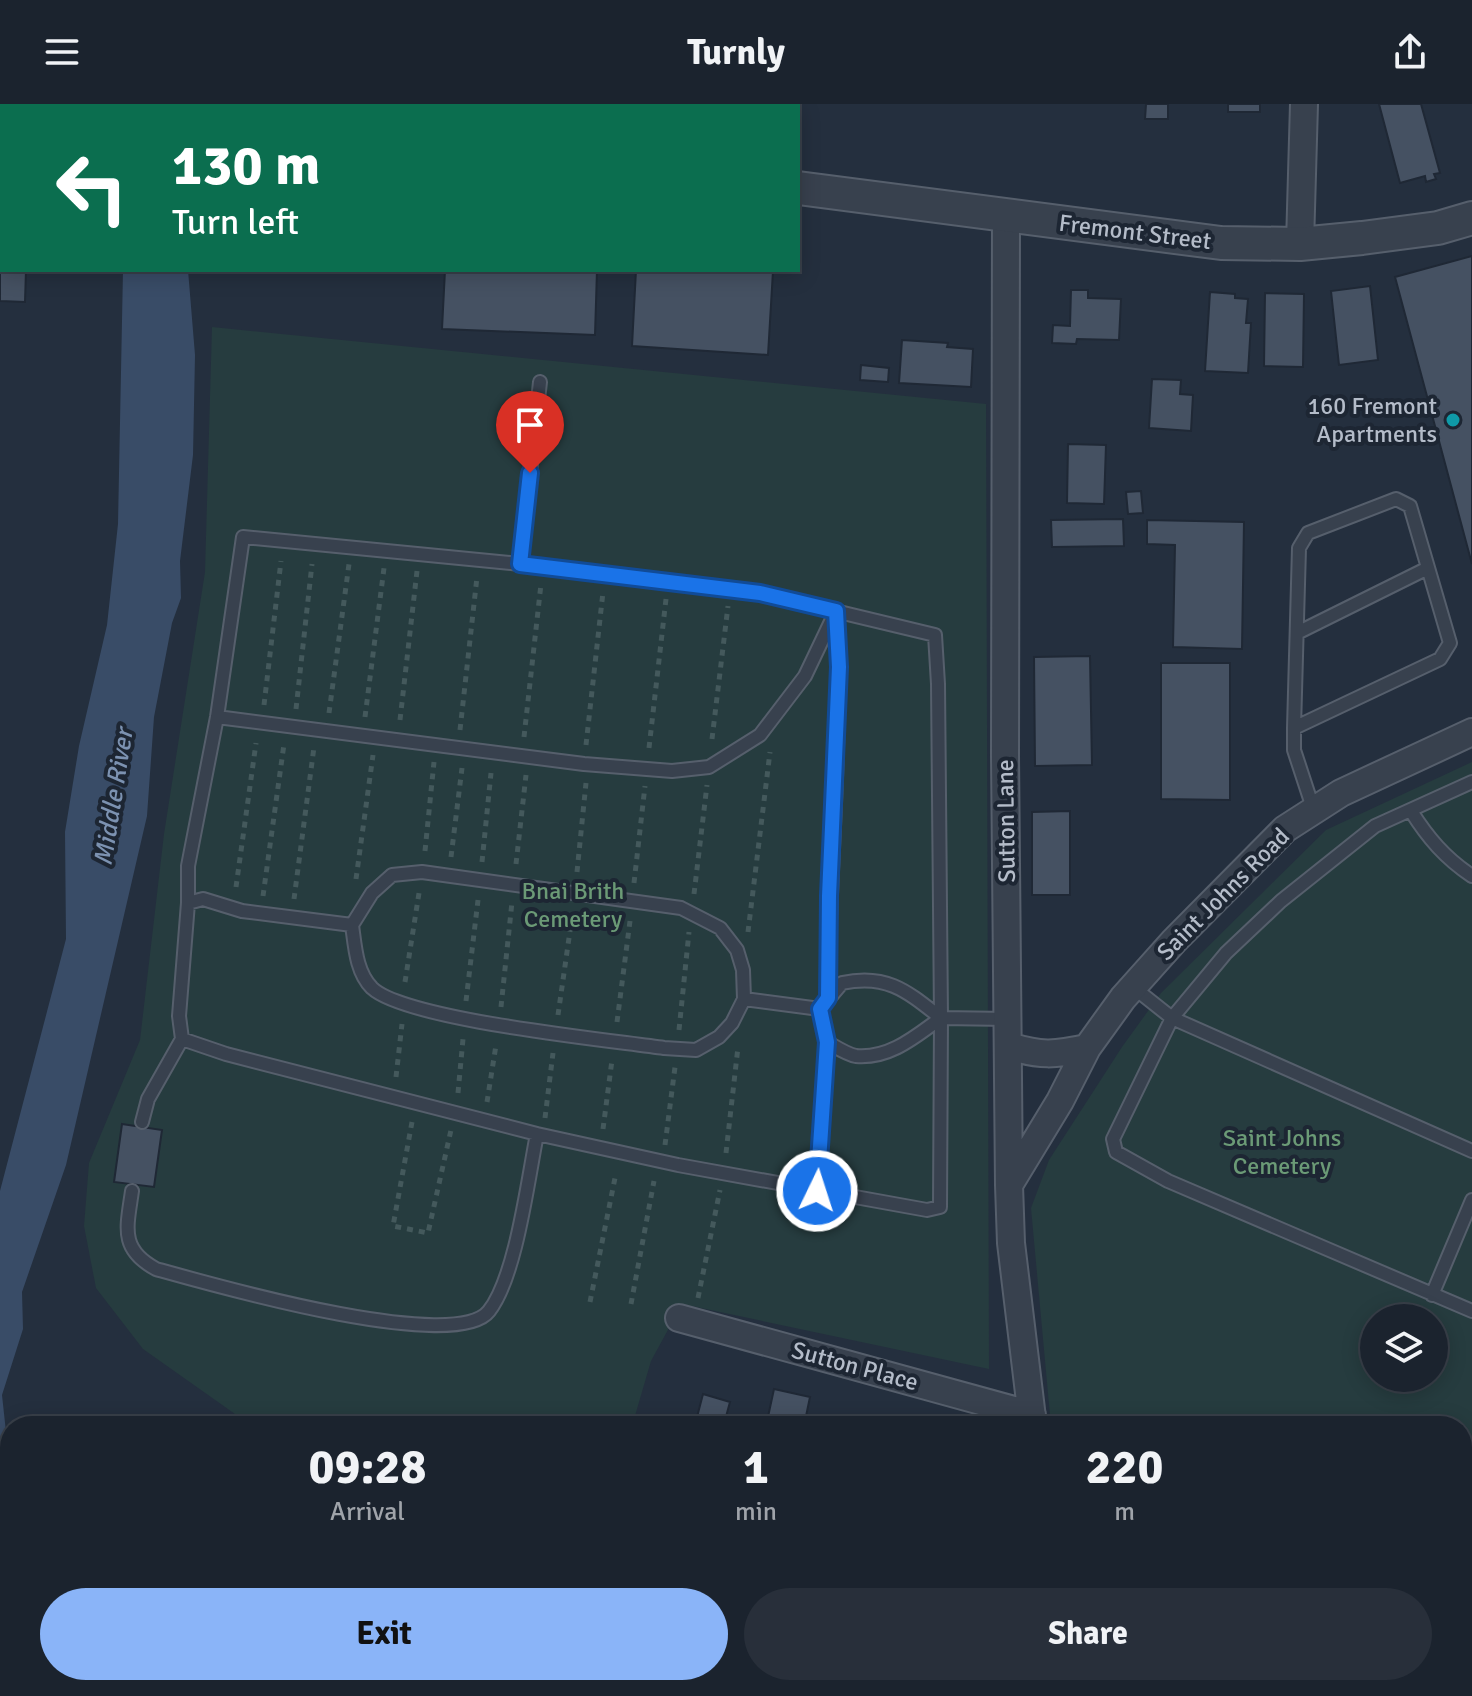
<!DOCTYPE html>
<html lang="en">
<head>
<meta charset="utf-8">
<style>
  body { margin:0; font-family:Signika,sans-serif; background:#282f3a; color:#f1f3f6; height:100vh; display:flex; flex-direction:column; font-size:30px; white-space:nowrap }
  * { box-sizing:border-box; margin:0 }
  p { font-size:26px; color:#a0a4aa }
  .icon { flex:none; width:44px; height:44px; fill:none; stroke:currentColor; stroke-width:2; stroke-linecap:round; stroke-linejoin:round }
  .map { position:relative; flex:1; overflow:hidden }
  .panel { position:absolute; left:0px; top:1312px; width:1472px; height:280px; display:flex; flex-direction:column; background:#1b232e; border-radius:32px 32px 0 0; box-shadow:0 4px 20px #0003,0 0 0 2px #39404a }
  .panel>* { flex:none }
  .hud { position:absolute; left:0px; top:0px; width:800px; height:168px; box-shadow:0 4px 20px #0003,0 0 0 2px #39404a; background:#0b6e4f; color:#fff; overflow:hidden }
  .fabs { position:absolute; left:1360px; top:1200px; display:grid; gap:16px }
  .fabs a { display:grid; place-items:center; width:88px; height:88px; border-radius:50%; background:#1b232e; box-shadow:0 4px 20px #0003,0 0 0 2px #39404a; font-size:40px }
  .pin { position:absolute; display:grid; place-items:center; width:68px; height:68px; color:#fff; margin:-82px -34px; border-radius:50% 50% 50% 0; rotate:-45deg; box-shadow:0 0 8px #0007 }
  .pin .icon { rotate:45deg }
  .me { position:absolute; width:88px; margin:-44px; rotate:4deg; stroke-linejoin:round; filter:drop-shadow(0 0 6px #0008) }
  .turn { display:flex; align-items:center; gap:28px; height:168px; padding:0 40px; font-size:36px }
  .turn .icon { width:104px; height:104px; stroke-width:2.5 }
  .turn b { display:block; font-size:56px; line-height:68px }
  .eta { display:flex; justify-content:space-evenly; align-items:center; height:136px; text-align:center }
  .eta b { font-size:48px; font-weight:700; line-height:56px }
  .primary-button { display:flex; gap:16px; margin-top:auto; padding:16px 40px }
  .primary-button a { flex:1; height:92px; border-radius:48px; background:#8ab4f8; color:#111; font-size:32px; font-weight:700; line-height:92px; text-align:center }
  .primary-button a+a { background:#282f3a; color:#f1f3f6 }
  header { display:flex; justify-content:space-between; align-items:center; height:104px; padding:0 40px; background:#1b232e; font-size:36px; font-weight:700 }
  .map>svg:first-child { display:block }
</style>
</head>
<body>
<header><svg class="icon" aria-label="menu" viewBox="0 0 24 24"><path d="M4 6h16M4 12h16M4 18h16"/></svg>Turnly<svg class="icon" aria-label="share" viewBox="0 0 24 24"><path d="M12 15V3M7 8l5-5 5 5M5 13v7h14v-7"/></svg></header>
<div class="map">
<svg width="1472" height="1592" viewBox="0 0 1472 1592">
  <rect width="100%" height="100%" fill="#242f3e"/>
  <path fill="#263c3f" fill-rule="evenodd" d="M212,223l774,77 3,965 -307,-65 -31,57 -19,65h-380l-109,-77 -47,-61 -12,-62 5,-63 51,-123 24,-206 41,-262z
    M1472,658v934h-9l-20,-10h19v-260h-411l-20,-218 18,-48 73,-113 39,-54 165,-163zM1374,1214h60v60h-60z"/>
  <path fill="#394c67" d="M123,166h65l7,85 -2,100 -13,106 1,37 -9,25 -18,94 -7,99 -81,349 -44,127 1,37 -21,66 8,74v155l-10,-18v-415l66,-252 -1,-107 14,-86 28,-121 11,-101z
    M57,1582h233l9,10h-234z"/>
  <path fill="#455162" stroke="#1f2835" stroke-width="2" d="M196,0h390l-390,2z
    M1146,0h22v15h-23z
    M1228,0h32v8h-32z
    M1379,0h42l19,69 -6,1 2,5 -10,3 -1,-6 -25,7z
    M0,123l2,43h24l-1,32 -25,-1z
    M1472,152v308l-77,-287z
    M445,166h152l-2,65 -153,-6z
    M636,166l137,1 -5,84 -136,-9z
    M1370,182l8,74 -39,5 -8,-74z
    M1071,186h17v8l33,1 -2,41 -42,-1 -1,5 -24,-1 1,-18 17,1z
    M1210,188l25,2v4l13,1 -2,24h5l-3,50 -43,-2z
    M1265,189l39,1 -1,73 -39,-1z
    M902,236l46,3 -1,4 26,2 -2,38 -72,-4z
    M861,261l28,3 -1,14 -28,-2z
    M1152,275l29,1 -1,14 13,1 -2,36 -42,-3z
    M1068,340l38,1 -2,59 -37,-1z
    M1141,387l2,22 -15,1 -2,-22z
    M1123,415l1,27 -72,1 -1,-27z
    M1147,416l97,2 -2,127 -69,-2 2,-102 -28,-1z
    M1090,552l2,109 -57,1 -1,-109z
    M1161,559h69v137l-69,-1z
    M1070,707v84h-38v-83z
    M122,1020l40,6 -8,57 -40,-5z
    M774,1285l36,8 -6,29h-38z
    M703,1290l27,8 -6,22 -27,-7z
    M1180,1582h149l-7,10h-127z"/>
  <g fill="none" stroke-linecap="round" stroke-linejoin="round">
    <defs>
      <path id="service" d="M520,460l240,29 175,42 3,49 3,334 68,1
        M1297,529l131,-65
        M217,613l367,47 88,7 37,-4 51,-32 45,-59 31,-65c7,128 -7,259 -8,387
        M1294,624l146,-69 10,-16 -40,-137 -14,-7 -88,34 -9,15 -5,180v22l20,61
        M1472,678l-97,44 -94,75 -55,52 -54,65 -59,121 3,13 52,29 304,130
        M1411,707c17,27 34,47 61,65
        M352,821l20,-32 20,-18 30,-3 259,36 39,20 17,22 6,20 1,29 -12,24 -13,14 -23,13 -32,-2c-55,-8 -258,-28 -292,-60 -16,-16 -17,-42 -20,-63l-110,-14 -39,-12 -15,4v-37l29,-149 26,-180 277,27 20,-182
        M1133,883l39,31 300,133
        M744,895l76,10
        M182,935l-3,-23 9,-113
        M537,1030l141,31 249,45 13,-3 1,-189c-33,-26 -54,-45 -99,-35l-22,26 7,33c9,5 19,12 29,14 34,3 60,-20 85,-38
        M132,1087c-5,36 -13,58 24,78 54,15 299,86 333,42 27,-34 39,-132 48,-177l-311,-80 -44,-15 -34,60 -6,23
        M817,1087l10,-149
        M1432,1191l40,-95"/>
      <path id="minor" d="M1006,111l-1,541 4,429 2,58 22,183
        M1300,140l4,-140
        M1009,942c31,10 46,9 78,2
        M1009,1081l51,-84 27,-53 36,-50 51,-57 111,-112 56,-36 131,-61
        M679,1214l353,97
        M1052,1592l8,-10"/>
      <path id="tertiary" d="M0,42h2
        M798,84l423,55 79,1 62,-6 76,-10 34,-10"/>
    </defs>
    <use href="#service" stroke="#565f6c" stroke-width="16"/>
    <use href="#minor" stroke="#565f6c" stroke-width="30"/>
    <use href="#tertiary" stroke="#565f6c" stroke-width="36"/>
    <path stroke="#44595c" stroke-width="5" stroke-dasharray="6 6" stroke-linecap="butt" d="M264,601l17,-144
      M296,605l16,-145
      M329,609l20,-149
      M365,613l19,-149
      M400,616l17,-149
      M460,626l17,-153
      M524,633l17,-153
      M712,635l16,-133
      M586,641l17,-153
      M649,644l17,-149
      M425,747l9,-89
      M451,753l11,-89
      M482,758l9,-89
      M516,760l10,-89
      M577,768l9,-89
      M356,775l17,-124
      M634,779l11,-97
      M236,783l20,-144
      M694,790l13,-109
      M263,792l21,-152
      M294,795l20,-152
      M748,828l22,-180
      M405,878l14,-89
      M466,897l12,-101
      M501,903l11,-105
      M558,911l15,-105
      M617,918l13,-101
      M679,926l10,-98
      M396,973l6,-53
      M458,989l5,-54
      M487,998l9,-57
      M545,1014l8,-65
      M412,1018l-19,104 35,7 23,-103
      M603,1025l9,-69
      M665,1041l10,-78
      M726,1049l12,-106
      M698,1194l22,-108
      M590,1198l26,-129
      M631,1200l23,-123"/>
    <use href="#service" stroke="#38414e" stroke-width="12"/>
    <use href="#minor" stroke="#38414e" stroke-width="26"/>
    <use href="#tertiary" stroke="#38414e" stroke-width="32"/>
  </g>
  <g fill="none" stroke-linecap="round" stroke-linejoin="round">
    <defs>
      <path id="route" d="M530,369l-10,91 240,29 76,18 3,56 -10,229 -1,102 -8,11 7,33 -10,149"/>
    </defs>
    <use href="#route" stroke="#114b97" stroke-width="20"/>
    <use href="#route" stroke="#1a73e8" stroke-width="14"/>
  </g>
  <circle fill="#0f9aa8" stroke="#1d2633" stroke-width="3" cx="1453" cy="316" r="8"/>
  <g text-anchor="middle" stroke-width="8" stroke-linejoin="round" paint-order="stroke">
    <g font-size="24" fill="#b4bcc9" stroke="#1d2633">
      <text transform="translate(1135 128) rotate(7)" y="8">Fremont Street</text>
      <text transform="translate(1006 717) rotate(-91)" y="8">Sutton Lane</text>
      <text transform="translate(1223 790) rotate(-45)" y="8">Saint Johns Road</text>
      <text transform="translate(855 1262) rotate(15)" y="8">Sutton Place</text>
    </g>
    <g font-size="24" fill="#b4bcc9" stroke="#1d2633" text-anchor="end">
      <text x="1437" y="310">160 Fremont<tspan x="1437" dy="28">Apartments</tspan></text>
    </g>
    <g font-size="24" fill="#6b9a76" stroke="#1d2633">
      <text x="573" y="795">Bnai Brith<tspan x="573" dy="28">Cemetery</tspan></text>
      <text x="1282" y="1042">Saint Johns<tspan x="1282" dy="28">Cemetery</tspan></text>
    </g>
    <g font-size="26" font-style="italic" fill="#7c92b1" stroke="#1d2633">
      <text transform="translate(113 693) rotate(-81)" y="9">Middle River</text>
    </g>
  </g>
</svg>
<div class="fabs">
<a><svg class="icon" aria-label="layers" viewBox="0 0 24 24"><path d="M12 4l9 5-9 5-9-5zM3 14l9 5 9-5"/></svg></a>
</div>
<div class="pin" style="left:530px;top:369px;background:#d93025"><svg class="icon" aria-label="arrive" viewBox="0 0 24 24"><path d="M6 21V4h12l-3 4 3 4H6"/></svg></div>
<svg class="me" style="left:817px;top:1087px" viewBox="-20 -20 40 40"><circle r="17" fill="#1a73e8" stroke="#fff" stroke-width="3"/><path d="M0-11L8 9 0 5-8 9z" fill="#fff"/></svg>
<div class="hud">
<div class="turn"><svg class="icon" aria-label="left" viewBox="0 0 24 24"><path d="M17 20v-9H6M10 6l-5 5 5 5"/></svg><div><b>130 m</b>Turn left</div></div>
</div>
<section class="panel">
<div class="eta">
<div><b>09:28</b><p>Arrival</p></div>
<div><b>1</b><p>min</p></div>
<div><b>220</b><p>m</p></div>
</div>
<div class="primary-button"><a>Exit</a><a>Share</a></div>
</section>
</div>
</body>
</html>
